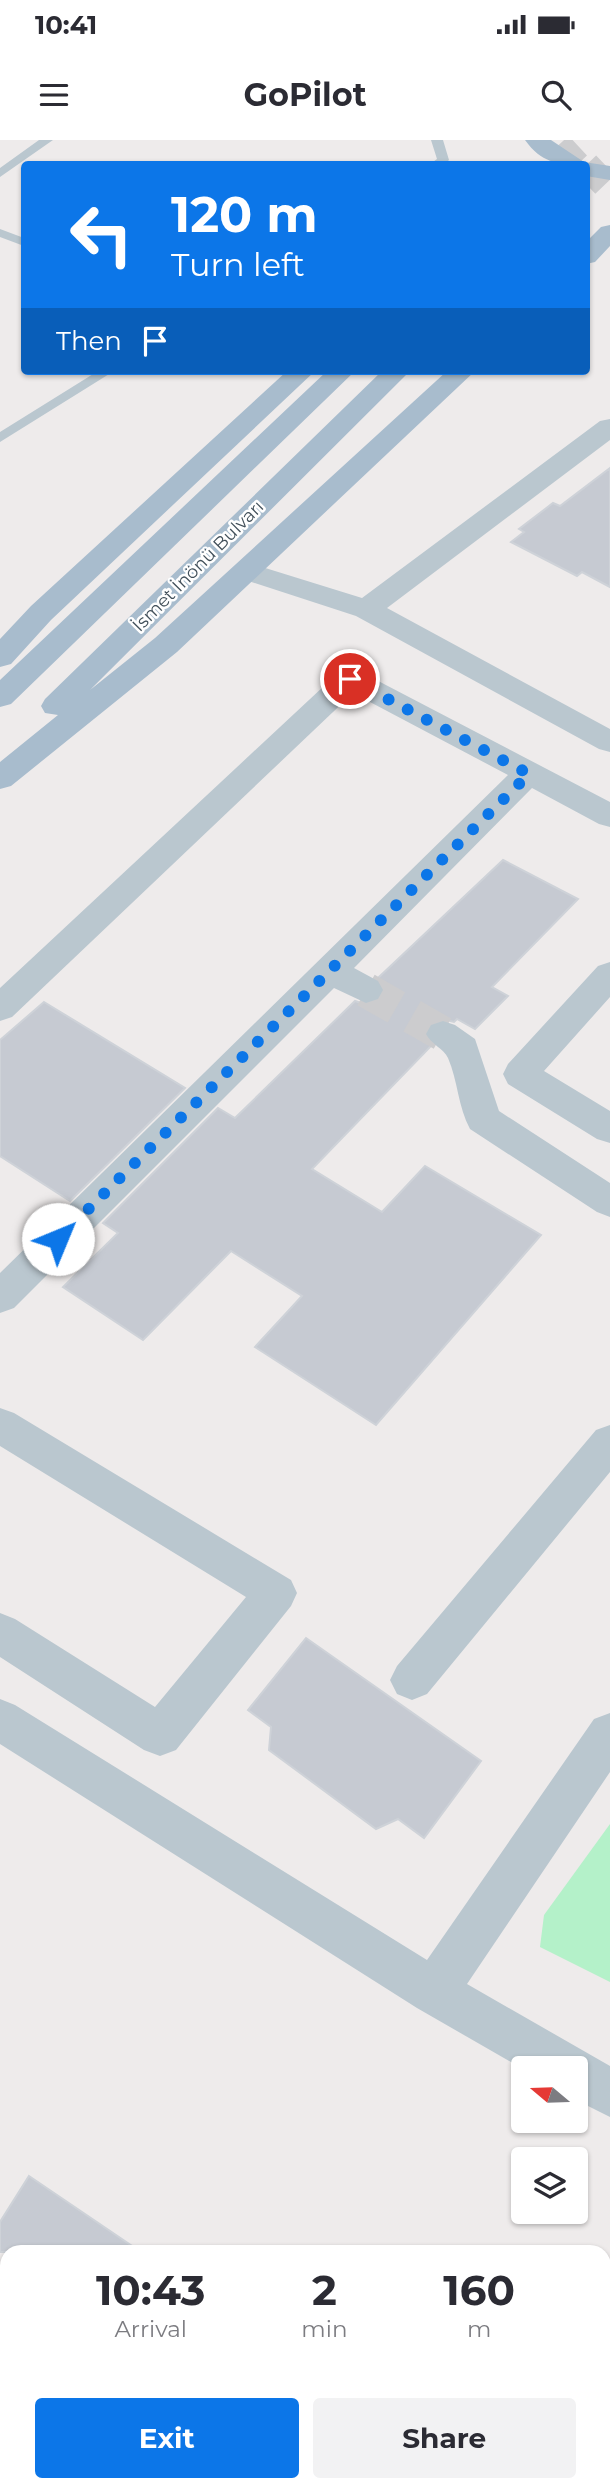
<!DOCTYPE html>
<html lang="en">
<head>
<meta charset="utf-8">
<style>
  body { margin:0; font-family:Montserrat,sans-serif; background:#f2f2f3; color:#2b2b33; height:100vh; display:flex; flex-direction:column; font-size:26px; white-space:nowrap }
  * { box-sizing:border-box; margin:0 }
  p { font-size:23px; color:#7c7c81 }
  .icon { flex:none; width:38px; height:38px; fill:none; stroke:currentColor; stroke-width:2; stroke-linecap:round; stroke-linejoin:round }
  .map { position:relative; flex:1; overflow:hidden }
  .sheet { position:absolute; left:0px; top:2105px; width:611px; height:247px; display:flex; flex-direction:column; background:#fff; border-radius:21px 21px 0 0; box-shadow:0 2px 5px #0004 }
  .sheet>* { flex:none }
  .top-card { position:absolute; left:21px; top:21px; width:569px; height:214px; border-radius:7px; box-shadow:0 2px 5px #0004; background:#0c76e8; color:#fff; overflow:hidden }
  .needle { width:46px; rotate:289deg }
  .buttons { position:absolute; left:511px; top:1916px; display:grid; gap:14px }
  .buttons a { display:grid; place-items:center; width:77px; height:77px; border-radius:7px; background:#fff; box-shadow:0 2px 5px #0004; font-size:35px }
  .pin { position:absolute; display:grid; place-items:center; width:60px; height:60px; color:#fff; margin:-30px; border:4px solid #fff; border-radius:50%; box-shadow:0 2px 7px #0007 }
  .me { position:absolute; width:77px; margin:-38px; rotate:45deg; stroke-linejoin:round; filter:drop-shadow(0 0 5px #0008) }
  .turn { display:flex; align-items:center; gap:24px; height:147px; padding:0 35px; font-size:32px }
  .turn .icon { width:91px; height:91px; stroke-width:2.5 }
  .turn b { display:block; font-size:49px; line-height:60px }
  .then { display:flex; align-items:center; height:66px; padding:0 35px; background:#0003; gap:14px; font-size:26px }
  .eta { display:flex; justify-content:space-evenly; align-items:center; height:119px; text-align:center }
  .eta b { font-size:42px; font-weight:700; line-height:49px }
  .cta { display:flex; gap:14px; margin-top:auto; padding:14px 35px }
  .cta a { flex:1; height:80px; border-radius:7px; background:#0c76e8; color:#fff; font-size:28px; font-weight:700; line-height:80px; text-align:center }
  .cta a+a { background:#f2f2f3; color:#2b2b33 }
  .status { display:flex; justify-content:space-between; align-items:center; height:49px; padding:0 35px; background:#fff; direction:ltr }
  .status svg { height:19px; fill:currentColor }
  header { display:flex; justify-content:space-between; align-items:center; height:91px; padding:0 35px; background:#fff; font-size:32px; font-weight:700 }
  .map>svg:first-child { display:block }
</style>
</head>
<body>
<div class="status"><b>10:41</b><svg viewBox="0 0 49 12"><path d="M0 12V9h3v3zM5 12V6h3v6zM10 12V3h3v9zM15 12V0h3v12zM26 1h20v11H26zM47 4h2v5h-2z"/></svg></div>
<header><svg class="icon" aria-label="menu" viewBox="0 0 24 24"><path d="M4 6h16M4 12h16M4 18h16"/></svg>GoPilot<svg class="icon" aria-label="search" viewBox="0 0 24 24"><circle cx="10" cy="10" r="6"/><path d="M15 15l6 6"/></svg></header>
<div class="map">
<svg width="610" height="2351" viewBox="0 0 610 2351">
  <rect width="100%" height="100%" fill="#eeebeb"/>
  <path fill="#b4f1c9" d="M610,1684v158l-70,-35 4,-32z"/>
  <path fill="#c6cad2" stroke="#ced2d8" stroke-width="2" d="M610,328v119l-28,-15 -5,4 -66,-34 13,-10 -5,-3 34,-26 7,3z
    M503,720l75,39 -86,88 16,9 -33,33 -18,-10 -3,3 -12,-3 -13,5 -5,11 8,10 -120,124 70,43 43,-46 116,69 -165,190 -121,-78 47,-51 -71,-45 -88,89 -80,-53 55,-54 -15,-10 115,-115 17,10 120,-117 12,4 13,-5 5,-11 -7,-11z
    M44,862l141,86 -115,113 -70,-45v-116z
    M306,1498l175,123 -57,77 -26,-19 -22,10 -107,-79 2,-23 -23,-17z
    M29,2036l112,76h-141v-30z"/>
  <g fill="none" stroke-linecap="round" stroke-linejoin="round">
    <path stroke="#ccccce" stroke-width="35" stroke-dasharray="35 18" stroke-linecap="butt" d="M366,850l77,44"/>
    <path stroke="#ccccce" stroke-width="27" stroke-dasharray="27 13" stroke-linecap="butt" d="M558,24l26,-24
      M586,44l24,-23"/>
    <path fill="#bac7cf" fill-rule="evenodd" d="M39,0h14l-53,37v-9z
      M431,0h12l6,20 -2,2 -17,2 7,-5z
      M0,89l24,9v8l-24,-9z
      M98,231h16l-114,71v-10z"/>
    <path fill="#bac7cf" fill-rule="evenodd" d="M610,279v21l-223,168 223,121v23l-11,-3 -243,-133 -120,-39 -4,-6 4,-6 10,-3 116,36 238,-177z
      M350,529l11,3 249,130v25l-11,-3 -67,-36 -178,180 24,13 5,9 -5,9 -12,4 -32,-15 -320,320 -14,5v-40l508,-498 -155,-82 -341,324 -12,4v-33l339,-316z
      M610,822v35l-66,74 66,40v32l-13,-4 -89,-55 -5,-10 5,-10 90,-98z
      M443,881l12,4 20,14 24,72 111,72v34l-13,-5 -127,-83c-12,-22 -12,-48 -22,-71 -4,-9 -17,-14 -22,-24l5,-9z
      M0,1268l14,5 277,167 6,13 -6,13 -115,144 -16,6 -16,-6 -144,-93v-44l15,6 140,88 91,-110 -246,-151z
      M610,1285v47l-183,222 -15,6 -15,-6 -7,-14 7,-14 199,-236z
      M0,1559l15,6 412,255 167,-241 16,-6v59l-143,212 143,82v51l-34,-17v-32l-53,1 -106,-61 -417,-264z"/>
    <path fill="#a8bccd" fill-rule="evenodd" d="M525,0h26l33,22 26,4v14l-24,-4v-12c-27,0 -43,1 -61,-24z
      M610,85v21l-15,16 -9,2v-22l15,-15z
      M287,231h28l-264,249 -40,44 -11,3v-28l31,-33z
      M327,231h28l-344,333 -11,3v-27z
      M382,231h28l-320,319 65,-52 292,-267h28l-298,281 -166,134 -11,3v-27l58,-47 -13,-2 -4,-7 4,-7z"/>
  </g>
  <g fill="none" stroke-linecap="round" stroke-linejoin="round">
    <path stroke="#0c76e8" stroke-width="12" stroke-dasharray="0 21.6" d="M58,1099l471,-465 -179,-95"/>
  </g>
  <g text-anchor="middle" stroke-width="5" stroke-linejoin="round" paint-order="stroke">
    <g font-size="18" fill="#42505a" stroke="#fff">
      <text transform="translate(198 426) rotate(-45)" y="6">İsmet İnönü Bulvarı</text>
    </g>
  </g>
</svg>
<div class="buttons">
<a><svg class="needle" viewBox="-14 -14 28 28"><path d="M0-13l5 13h-10z" fill="#e53935"/><path d="M0 13l5-13h-10z" fill="#7c7c81"/></svg></a>
<a><svg class="icon" aria-label="layers" viewBox="0 0 24 24"><path d="M12 4l9 5-9 5-9-5zM3 14l9 5 9-5"/></svg></a>
</div>
<div class="pin" style="left:350px;top:539px;background:#d93025"><svg class="icon" aria-label="arrive" viewBox="0 0 24 24"><path d="M6 21V4h12l-3 4 3 4H6"/></svg></div>
<svg class="me" style="left:58px;top:1099px" viewBox="-20 -20 40 40"><circle r="19" fill="#fff"/><path d="M0-13L10 11 0 6-10 11z" fill="#0c76e8"/></svg>
<div class="top-card">
<div class="turn"><svg class="icon" aria-label="left" viewBox="0 0 24 24"><path d="M17 20v-9H6M10 6l-5 5 5 5"/></svg><div><b>120 m</b>Turn left</div></div>
<div class="then">Then<svg class="icon" aria-label="arrive" viewBox="0 0 24 24"><path d="M6 21V4h12l-3 4 3 4H6"/></svg></div>
</div>
<section class="sheet">
<div class="eta">
<div><b>10:43</b><p>Arrival</p></div>
<div><b>2</b><p>min</p></div>
<div><b>160</b><p>m</p></div>
</div>
<div class="cta"><a>Exit</a><a>Share</a></div>
</section>
</div>
</body>
</html>
